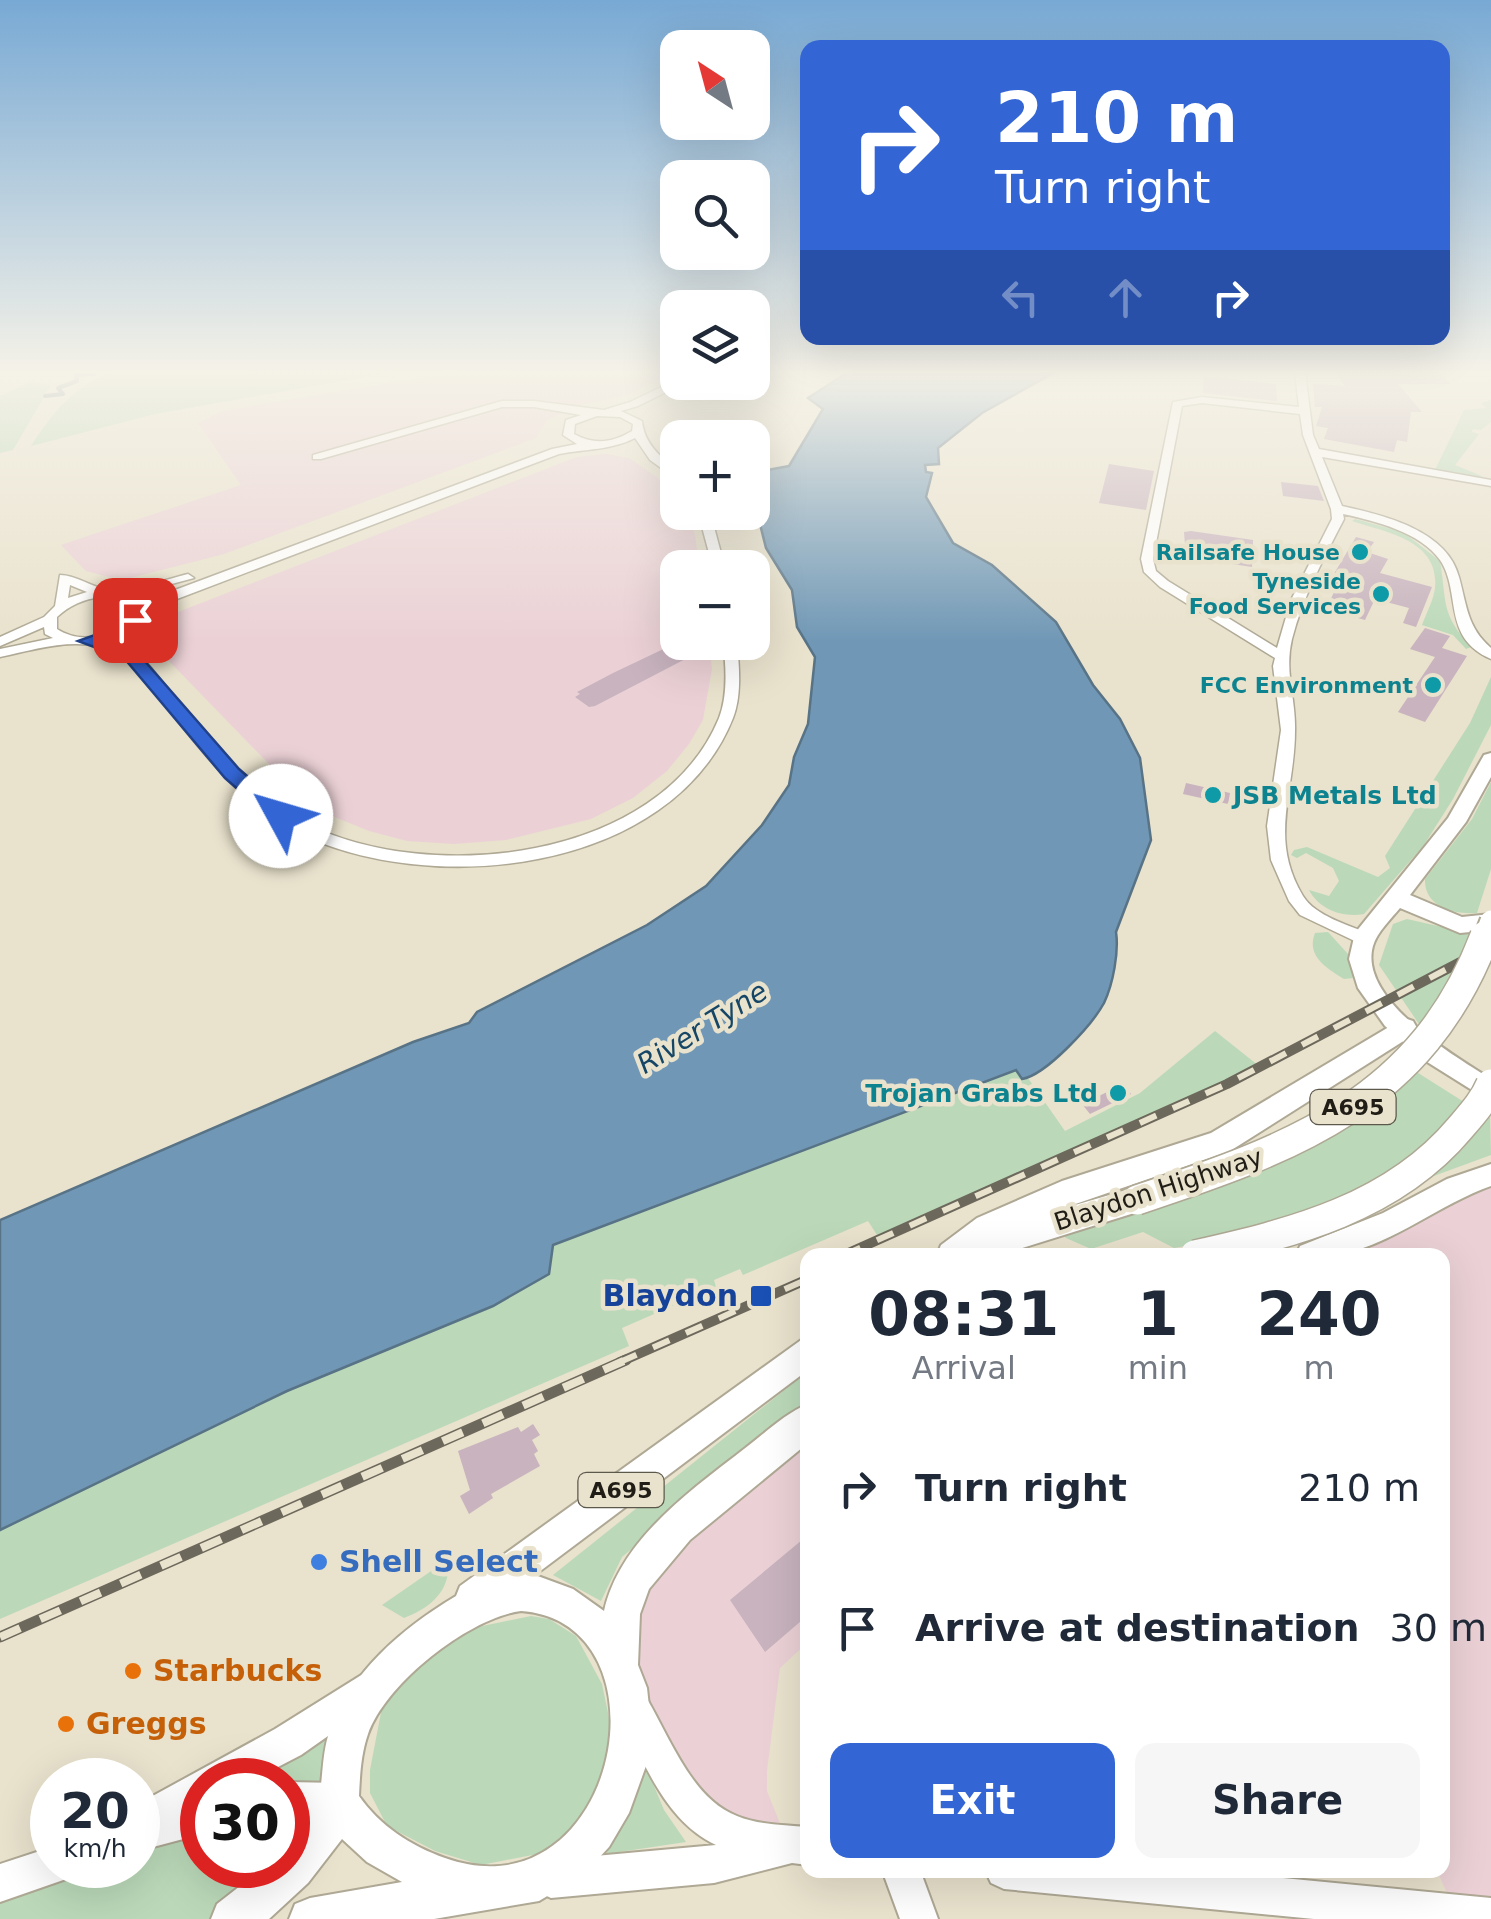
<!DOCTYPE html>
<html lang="en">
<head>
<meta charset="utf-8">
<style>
  body { margin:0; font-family:"DejaVu Sans",sans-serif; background:#f6f6f7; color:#1f2937; height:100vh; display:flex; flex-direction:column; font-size:38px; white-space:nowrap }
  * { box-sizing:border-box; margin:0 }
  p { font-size:32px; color:#747a83 }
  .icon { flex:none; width:55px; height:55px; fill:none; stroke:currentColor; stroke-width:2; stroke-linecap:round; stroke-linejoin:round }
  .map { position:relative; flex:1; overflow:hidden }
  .panel { position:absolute; left:800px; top:1248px; width:650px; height:630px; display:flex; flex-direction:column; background:#fff; border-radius:20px; box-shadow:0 10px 40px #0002 }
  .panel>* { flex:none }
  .hud { position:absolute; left:800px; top:40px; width:650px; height:305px; border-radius:20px; box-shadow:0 10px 40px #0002; background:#3365d4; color:#fff; overflow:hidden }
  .needle { width:65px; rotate:324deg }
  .tools { position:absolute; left:660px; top:30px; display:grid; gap:20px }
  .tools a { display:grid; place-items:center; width:110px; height:110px; border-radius:20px; background:#fff; box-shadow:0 10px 40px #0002; font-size:50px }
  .speed { position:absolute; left:30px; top:1758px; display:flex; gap:20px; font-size:50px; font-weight:700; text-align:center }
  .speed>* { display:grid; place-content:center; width:130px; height:130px; border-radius:50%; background:#fff; box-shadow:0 10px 40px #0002; line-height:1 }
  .speed small { font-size:25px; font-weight:400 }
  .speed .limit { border:15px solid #d22; background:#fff; color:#111 }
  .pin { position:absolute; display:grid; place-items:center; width:85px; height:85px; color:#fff; margin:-42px; border-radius:20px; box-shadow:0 5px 15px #0006 }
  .me { position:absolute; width:110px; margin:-55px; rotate:309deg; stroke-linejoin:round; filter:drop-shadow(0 0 8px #0008) }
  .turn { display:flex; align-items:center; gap:35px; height:210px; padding:0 30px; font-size:45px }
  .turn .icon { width:130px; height:130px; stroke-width:2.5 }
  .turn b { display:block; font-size:70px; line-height:85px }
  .lanes { display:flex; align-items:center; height:95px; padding:0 30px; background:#0003; justify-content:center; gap:50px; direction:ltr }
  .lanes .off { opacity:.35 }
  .eta { display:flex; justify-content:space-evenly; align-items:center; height:170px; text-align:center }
  .eta b { font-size:60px; font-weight:700; line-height:70px }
  .button { display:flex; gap:20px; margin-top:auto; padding:20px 30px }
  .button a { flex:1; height:115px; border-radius:20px; background:#3365d4; color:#fff; font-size:40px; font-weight:700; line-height:115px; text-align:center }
  .button a+a { background:#f6f6f7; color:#1f2937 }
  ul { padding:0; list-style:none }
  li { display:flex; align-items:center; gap:30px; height:140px; padding:0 30px }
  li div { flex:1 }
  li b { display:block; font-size:38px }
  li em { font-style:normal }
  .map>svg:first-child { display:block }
</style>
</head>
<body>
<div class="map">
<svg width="1491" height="1919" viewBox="0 0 1491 1919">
  <rect width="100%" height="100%" fill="#e9e2cd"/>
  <path fill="#ebd1d6" d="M458,372h215l-46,23 -49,10 -32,16 -10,17 -312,116 -94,24 -21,-1 -23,-6 -25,-26 180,-60 -43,-62 25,-12z
    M606,454l23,4 30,21 18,22 1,11 7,1 10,22 4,32 -21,1v74l31,1 3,26 -9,51 -14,24 -22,27 -34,27 -42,21 -85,21 -52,4 -47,-3 -38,-10 -37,-15 -30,-18 -134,-138 -8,-17 3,-21 15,-10 399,-155z
    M1491,1182v735l-35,-2 -19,-45h5v-615h-135z
    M807,1422v221l-27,25 -13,103v20l22,55 -72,-17 -96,-168 4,-61z"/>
  <path fill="#bbd9b9" d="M112,372h281l-238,42 -124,32c22,-34 42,-59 81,-74z
    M30,382l21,3 -38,65 -13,3v-57z
    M1491,400v22l-10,8 -8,-1 -1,3 7,2 -3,4 -21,27 29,12 -49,-7 29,-60 22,-2 -5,-5z
    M1355,519l48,13 37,29c7,41 0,52 31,86l-5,2 -13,-14 -31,-10c4,-11 12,-26 13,-37 5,-48 -50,-56 -83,-67z
    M1491,677v48l-38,74 -29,46 -60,69c-22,4 -45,-5 -55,-24l20,6 10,-15 -6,-13 -27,-15 -9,5 -6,-3 3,-5 13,-3 71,30 12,-9 -5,-12 85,-133z
    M1491,782v87l-14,44c-23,2 -53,-6 -52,-34l47,-60z
    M1407,919l66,15 -50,96 -44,-65 14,-41z
    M1328,932l20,22 5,24 -9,1c-18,-11 -38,-23 -29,-46z
    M1215,1031l44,35 -313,142 -69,27 -9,-14 -125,54 -3,-6 -26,11 2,7 -94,41 7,18 -629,273v-89l287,-139 206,-85 59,-61 464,-175 12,8 37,53 75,-38z
    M1415,1071l49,31c-61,76 -123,102 -215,127 -24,7 -49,15 -75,19l-31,-16 -52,17 -25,-11 -6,-8 99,-22 163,-68 58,-37z
    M1490,1113l1,42 -60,22 31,-27z
    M807,1372v34l-185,151 -21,44 -48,-26z
    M447,1560c6,30 -18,49 -43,58l-22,-13z
    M531,1616l18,3 27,17 26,48 9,43 1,30 -23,57 -41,38 -67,13 -46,-14 -48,-25 -17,-33v-23l13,-68 17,-27 63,-45z
    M335,1721l-15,65 -45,-8 -33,2z
    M647,1769l17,41 22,32 -80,12z
    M288,1800l53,1 -26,56 -99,62h-216v-36l61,-18h77v-30l64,-17v47h86z"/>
  <path fill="#7098b6" stroke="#587386" stroke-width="2.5" d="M848,372h207l-73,41 -44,35 1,16 -14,1 1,7 6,1 -6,24 27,46 39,22 64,57 37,63 27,34 20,39 11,82 -35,92c3,20 -3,52 -12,71 -12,22 -58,72 -82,76l-6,-9 -463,175 -4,29 -56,32 -206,85 -287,139v-310l413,-178 56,-19 8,-11 170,-87 59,-39 56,-61 27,-40 5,-28 14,-33 7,-67 -18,-30 -5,-37 -26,-42 -7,-28 1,-23 7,-27 22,-4 34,-57 -15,-11z"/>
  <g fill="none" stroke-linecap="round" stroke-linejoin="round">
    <path stroke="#587386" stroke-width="4" d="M45,396l18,-2 -5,-6 19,-7 -1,-6 18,-1 -4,-2"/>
  </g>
  <path fill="#c8b3be" d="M1335,372h105l10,12h-52l24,28h-11l-4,30 -10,-2 -3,12 -70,-13 4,-11 -12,-2 6,-19h-7l-2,-23 32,2z
    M1204,376l72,8 1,17 -74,-8z
    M1109,464l45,7 -8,39 -47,-7z
    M1281,482l37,4 6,15 -41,-5z
    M1191,531l62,9 -1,27 -66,-10 -2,-25z
    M1356,537l18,5 -7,10 21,7 -8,14 52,14 -16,40 -13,-4 6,-15 -34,-9 -10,21 -39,-11 9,-19 -9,-3z
    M1425,628l25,8 -8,12 25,8 -42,66 -27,-10 37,-55 -25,-8z
    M674,644l21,10 -100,52 -6,1 -14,-10 5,-3 -3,-2 36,-19z
    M1186,783l44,10 -2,11 -45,-10z
    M1124,1084l7,10 -41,20 -8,-10z
    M533,1424l7,11 -8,5 6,11 -4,3 6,12 -49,28 2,4 -24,16 -9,-18 10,-6 -12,-39 60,-24 3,5z
    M808,1535v80l-43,37 -35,-52z"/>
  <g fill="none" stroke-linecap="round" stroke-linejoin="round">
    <defs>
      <path id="street" d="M1295,372h10l8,63 6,14 172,31v6l-169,-29 20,49c41,9 105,24 117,71 8,29 8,50 32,71v11c-50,-22 -29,-66 -51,-99 -20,-28 -65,-39 -97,-46l1,5c-20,39 -41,77 -52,120 -8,34 4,58 3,92 0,61 -27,107 8,165 12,20 46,29 66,38l3,5 -3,5 -6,1 -63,-30 -11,-14 -18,-41 -4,-34 14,-96 -8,-64 2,-8 -115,-71 -16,-15 -3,-13 32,-157 29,-5 97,10zM1202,403l98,11 3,21 28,74 1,10 -41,81 -14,48 -109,-67 -12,-10 -3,-12 29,-153z
        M678,379l4,5 -44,22 -17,5 21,10c2,22 18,36 36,50v9l-28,-20 -15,-22c-23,12 -50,11 -76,16l-382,145 -33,16 -13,15 -22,11 16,5 16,11c15,14 25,31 38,47 36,43 75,94 126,119 125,63 355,38 414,-105 9,-23 7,-52 4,-76h14c2,24 5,53 -4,76 -62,156 -305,181 -439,113 -51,-26 -90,-77 -125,-121 -15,-19 -28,-44 -50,-56 -37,-20 -81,-5 -119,3v-8l53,-11 -8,-4 -1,-7 -44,19v-9l44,-20 11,-11 5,-31c16,0 31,12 46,14 26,3 57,-9 82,-15l6,4 -60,16 12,10 21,-11 385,-144 25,-5 -14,-9 3,-15 15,-5 -47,-8h-32l-181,52h-8v-4l189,-54h32l70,9 26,-8zM597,416l23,1 13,7 -1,7c-20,12 -38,14 -58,3l1,-10zM70,585l17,7 -19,6zM101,597c13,-1 25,-1 33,10 -13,29 -51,39 -77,22v-12c13,-12 27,-18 44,-20z
        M698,512h12l15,56h-12z"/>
      <path id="secondary" d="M1491,753v24l-25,45 -56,73 52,22 29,-3v16l-31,3 -60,-25c-9,11 -23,24 -27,38 -15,53 81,110 118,133v23l-67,-42 -39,-34 -27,-38 -9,-29 6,-26 93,-115 36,-63z
        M1491,1164v22c-51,18 -95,56 -148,68 -14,4 -32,1 -47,1l4,-9 83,-33 64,-34z
        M363,1674l12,5 5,12 -5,12 -74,52 -48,25h-51v54l-64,17v-47l137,-75z
        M635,1694l12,5c23,39 45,100 90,117 22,9 47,9 71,11v38l-16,-2 -78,20 -163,15 -13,-6 -6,-13 6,-13 13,-6 165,-15c-49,-23 -69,-77 -93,-122l-5,-12 5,-12z
        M288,1782l51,1 13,5 5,13 -5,13 -13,5 -51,-1z
        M52,1847v18h23l-6,13 -69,24v-38z
        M882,1870h38l18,49h-38z
        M985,1870h216l290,28v21h-177l-310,-30 -13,-6z"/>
      <path id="primary" d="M1404,1018l9,3 4,7 -4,7 -183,116 -172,59 79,-23 10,4 5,9 -5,9 -147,46h-63l4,-10 36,-27 85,-37 149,-48z
        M808,1335v35l-273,205 38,14 31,22c16,-71 86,-120 140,-162 20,-15 40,-35 64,-45v39l-118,97 -41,49 -9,25 -2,51 9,23 4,37 -4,38 -18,50 -20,34 -25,27 -45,27 -105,18h-145l6,-15 15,-6 92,-16 -35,-20 -25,-23 -34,44 -39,36h-58l6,-15 50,-39h21c0,-40 24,-38 31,-67 4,-21 3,-41 9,-62 20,-62 73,-107 128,-140l4,-10zM521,1611c154,11 97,308 -76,247 -34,-12 -65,-32 -86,-62 1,-21 2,-42 9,-62 18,-51 101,-116 153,-123z"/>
    </defs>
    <use href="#street" stroke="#aea894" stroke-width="3"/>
    <use href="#secondary" stroke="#aea894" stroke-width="4"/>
    <use href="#primary" stroke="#aea894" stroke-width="4"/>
    <use href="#street" fill="#fff" fill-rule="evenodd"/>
    <use href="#secondary" fill="#fff" fill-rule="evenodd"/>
    <use href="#primary" fill="#fff" fill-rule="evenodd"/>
    <defs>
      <path id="rail-far1" d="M844,1255l383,-171 264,-138
        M620,1362l188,-83"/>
      <path id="rail" d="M0,1637l626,-277"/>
    </defs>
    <use href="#rail-far1" stroke="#6c685b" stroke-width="10"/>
    <use href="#rail" stroke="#6c685b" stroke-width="11"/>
    <use href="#rail-far1" stroke="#e9e2cd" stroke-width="6" stroke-dasharray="18" stroke-linecap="butt"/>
    <use href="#rail" stroke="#e9e2cd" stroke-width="8" stroke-dasharray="22" stroke-linecap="butt"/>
    <defs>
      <path id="primary-bridge-far1" d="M1484,939l7,-18"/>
      <path id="primary-bridge" d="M1137,1200c156,-52 285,-98 348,-264
        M1195,1255c98,-22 198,-47 265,-127 12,-14 24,-27 31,-44"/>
    </defs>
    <use href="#primary-bridge-far1" stroke="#aea894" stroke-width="25" stroke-linecap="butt"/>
    <use href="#primary-bridge" stroke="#aea894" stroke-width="32" stroke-linecap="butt"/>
    <use href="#primary-bridge-far1" stroke="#fff" stroke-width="21"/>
    <use href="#primary-bridge" stroke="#fff" stroke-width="29"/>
  </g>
  <linearGradient id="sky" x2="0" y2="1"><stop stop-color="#78a9d4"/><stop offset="0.58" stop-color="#f5f2e8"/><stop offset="1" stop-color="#f5f2e8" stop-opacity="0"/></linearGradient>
  <rect width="1491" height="641" fill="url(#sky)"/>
  <path fill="#3365d4" stroke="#21428a" stroke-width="2.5" d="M129,616l15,4 -23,17 -15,4 30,10 103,118 49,42v10h-14l-49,-43 -101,-120 -46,-17 31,-11z"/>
  <g fill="#0f9aa8" stroke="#e9e2cd" stroke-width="4">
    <circle cx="1360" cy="552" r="10"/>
    <circle cx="1381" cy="594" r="10"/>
    <circle cx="1433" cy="685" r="10"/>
    <circle cx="1213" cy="795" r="10"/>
    <circle cx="1118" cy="1093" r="10"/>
  </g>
  <rect fill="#1a4fb4" stroke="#e9e2cd" stroke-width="4" x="749" y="1284" width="24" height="24" rx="5"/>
  <circle fill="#3f7fe0" stroke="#e9e2cd" stroke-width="4" cx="319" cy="1562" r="10"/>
  <g fill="#e8710a" stroke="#e9e2cd" stroke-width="4">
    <circle cx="133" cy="1671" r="10"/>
    <circle cx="66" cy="1724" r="10"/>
  </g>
  <g text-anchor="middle" stroke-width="9" stroke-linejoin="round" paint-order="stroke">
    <g font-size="22" font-weight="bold" fill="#0d838f" stroke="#e9e2cd" text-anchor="end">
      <text x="1340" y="560">Railsafe House</text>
      <text x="1361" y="589">Tyneside<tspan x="1361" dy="25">Food Services</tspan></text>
      <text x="1413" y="693">FCC Environment</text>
    </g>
    <g fill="#e9e2cd" stroke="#5c584c" stroke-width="2.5">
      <rect x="1310.5" y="1090" width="85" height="34" rx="8"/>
      <rect x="578.5" y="1473" width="85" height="34" rx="8"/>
    </g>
    <g font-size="22" font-weight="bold" fill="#1f1d15">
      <text x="1353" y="1115">A695</text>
      <text x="621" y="1498">A695</text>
    </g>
    <g font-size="25" font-weight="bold" fill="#0d838f" stroke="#e9e2cd" text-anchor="start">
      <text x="1233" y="804">JSB Metals Ltd</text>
      <text x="1098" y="1102" text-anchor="end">Trojan Grabs Ltd</text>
    </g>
    <g font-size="25" fill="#1f1d15" stroke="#e9e2cd">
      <text transform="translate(1158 1189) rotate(-18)" y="9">Blaydon Highway</text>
    </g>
    <g font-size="28" font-style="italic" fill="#154665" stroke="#e9e2cd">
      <text transform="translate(702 1027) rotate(-32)" y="10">River Tyne</text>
    </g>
    <g font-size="30" font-weight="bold" fill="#164399" stroke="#e9e2cd" text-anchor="end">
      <text x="738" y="1306">Blaydon</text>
    </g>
    <g font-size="30" font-weight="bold" fill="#366cbe" stroke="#e9e2cd" text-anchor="start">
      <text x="339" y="1572">Shell Select</text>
    </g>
    <g font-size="30" font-weight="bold" fill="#c56008" stroke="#e9e2cd" text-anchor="start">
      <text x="153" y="1681">Starbucks</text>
      <text x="86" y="1734">Greggs</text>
    </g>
  </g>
</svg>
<div class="tools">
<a><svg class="needle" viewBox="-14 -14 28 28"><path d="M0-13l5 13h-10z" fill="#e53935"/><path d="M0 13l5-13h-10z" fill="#747a83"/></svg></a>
<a><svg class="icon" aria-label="search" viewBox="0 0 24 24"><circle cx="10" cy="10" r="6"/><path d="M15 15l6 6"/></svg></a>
<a><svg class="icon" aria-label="layers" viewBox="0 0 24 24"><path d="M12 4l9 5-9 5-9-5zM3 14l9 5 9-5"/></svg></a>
<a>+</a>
<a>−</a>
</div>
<div class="speed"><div>20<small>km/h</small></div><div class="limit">30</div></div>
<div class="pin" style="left:135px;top:620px;background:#d93025"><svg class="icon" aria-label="arrive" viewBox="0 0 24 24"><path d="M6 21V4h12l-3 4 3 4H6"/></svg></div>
<svg class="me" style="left:281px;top:816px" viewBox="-20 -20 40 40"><circle r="19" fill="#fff"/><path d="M0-13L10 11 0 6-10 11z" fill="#3365d4"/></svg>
<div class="hud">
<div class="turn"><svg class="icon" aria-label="right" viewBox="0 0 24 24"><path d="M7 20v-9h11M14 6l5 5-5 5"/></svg><div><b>210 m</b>Turn right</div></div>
<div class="lanes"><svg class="icon off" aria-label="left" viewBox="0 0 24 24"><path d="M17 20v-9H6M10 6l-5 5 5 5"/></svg><svg class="icon off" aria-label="ahead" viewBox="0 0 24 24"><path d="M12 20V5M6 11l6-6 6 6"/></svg><svg class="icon" aria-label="right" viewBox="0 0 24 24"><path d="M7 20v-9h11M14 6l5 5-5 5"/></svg></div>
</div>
<section class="panel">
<div class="eta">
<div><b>08:31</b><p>Arrival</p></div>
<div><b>1</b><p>min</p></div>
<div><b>240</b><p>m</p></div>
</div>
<ul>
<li><svg class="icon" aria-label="right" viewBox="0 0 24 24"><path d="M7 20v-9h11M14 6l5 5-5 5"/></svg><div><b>Turn right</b></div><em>210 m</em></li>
<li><svg class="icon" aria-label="arrive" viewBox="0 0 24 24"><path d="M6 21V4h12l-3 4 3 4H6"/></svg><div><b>Arrive at destination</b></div><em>30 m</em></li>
</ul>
<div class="button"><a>Exit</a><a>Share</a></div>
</section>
</div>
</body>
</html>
